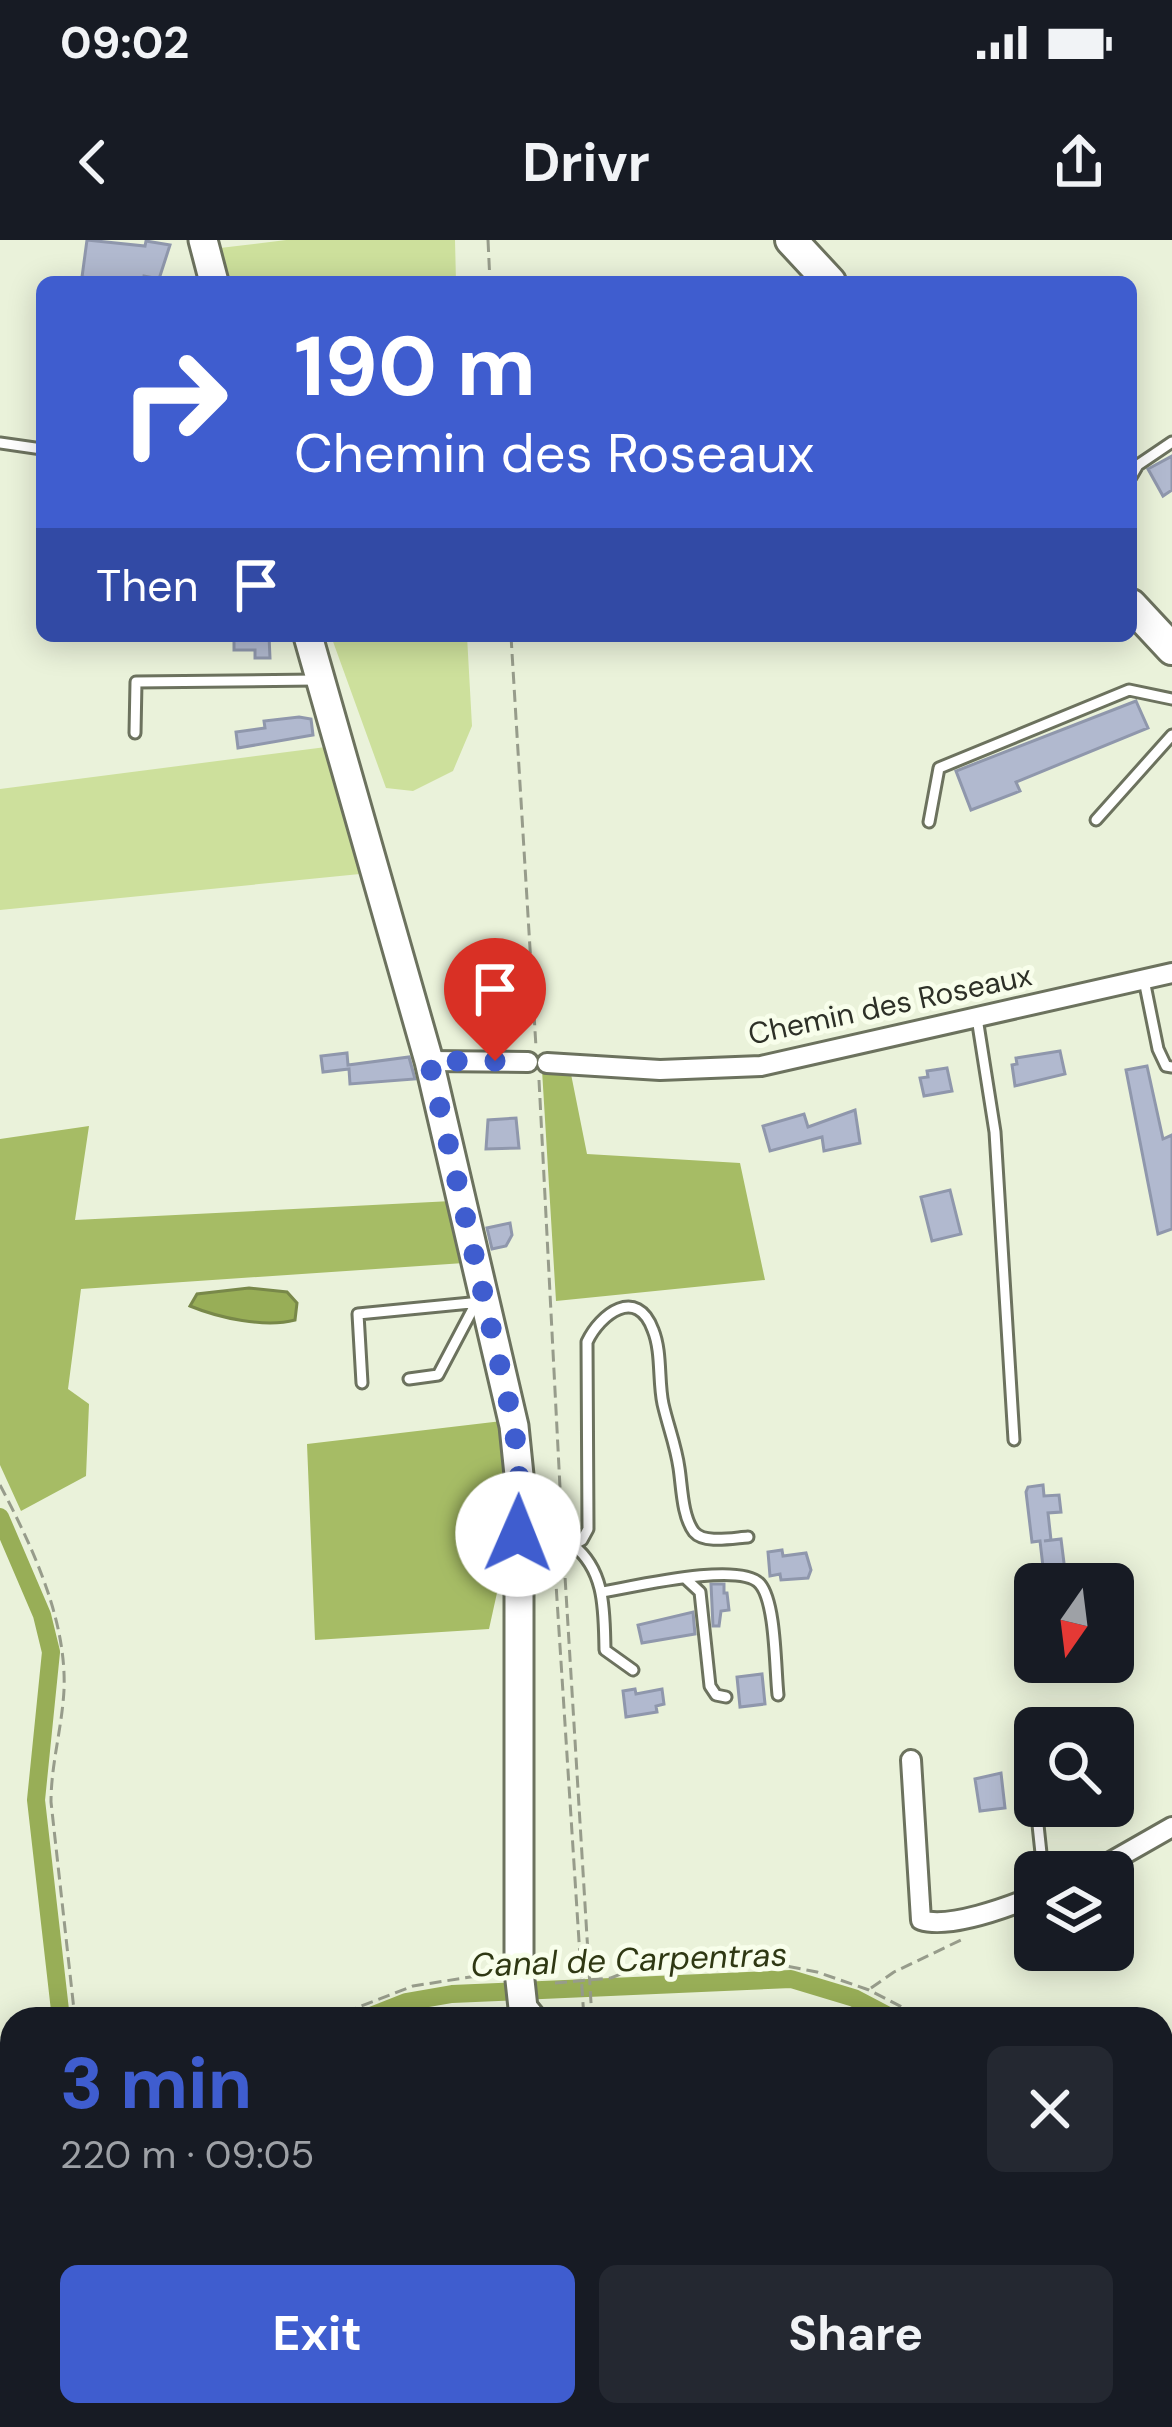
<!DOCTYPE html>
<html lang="en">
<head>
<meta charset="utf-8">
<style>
  body { margin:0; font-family:"DM Sans",sans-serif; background:#242831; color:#f1f3f6; height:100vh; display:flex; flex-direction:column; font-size:45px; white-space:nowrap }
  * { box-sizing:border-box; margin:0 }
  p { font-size:39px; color:#9ea1a6 }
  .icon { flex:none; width:66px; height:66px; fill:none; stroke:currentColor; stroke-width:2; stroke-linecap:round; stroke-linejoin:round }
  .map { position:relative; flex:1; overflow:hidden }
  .sheet { position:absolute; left:0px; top:1767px; width:1173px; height:420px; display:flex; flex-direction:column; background:#171b24; border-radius:36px 36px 0 0; box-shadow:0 6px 30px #0003 }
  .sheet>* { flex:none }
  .hud { position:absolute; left:36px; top:36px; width:1101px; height:366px; border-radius:18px; box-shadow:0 6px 30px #0003; background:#3f5dcf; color:#fff; overflow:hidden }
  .needle { width:78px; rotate:194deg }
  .fabs { position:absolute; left:1014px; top:1323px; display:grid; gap:24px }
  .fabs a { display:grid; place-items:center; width:120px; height:120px; border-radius:18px; background:#171b24; box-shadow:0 6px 30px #0003; font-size:60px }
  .pin { position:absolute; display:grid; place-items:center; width:102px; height:102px; color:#fff; margin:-123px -51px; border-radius:50% 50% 50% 0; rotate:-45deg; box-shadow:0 0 12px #0007 }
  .pin .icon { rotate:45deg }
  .me { position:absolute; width:132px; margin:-66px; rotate:1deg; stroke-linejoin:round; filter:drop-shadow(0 0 9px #0008) }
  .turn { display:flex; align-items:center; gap:42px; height:252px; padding:0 60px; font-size:54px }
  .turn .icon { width:156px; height:156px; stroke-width:2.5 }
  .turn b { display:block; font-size:84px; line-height:102px }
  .then { display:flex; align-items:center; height:114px; padding:0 60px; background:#0003; gap:24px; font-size:45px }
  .round { display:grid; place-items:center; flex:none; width:126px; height:126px; border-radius:18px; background:#242831 }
  .headline { display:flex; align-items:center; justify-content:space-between; height:204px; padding:0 60px }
  h1 { font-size:72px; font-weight:700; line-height:90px; color:#3f5dcf }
  .cta { display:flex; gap:24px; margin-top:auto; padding:24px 60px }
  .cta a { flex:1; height:138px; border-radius:18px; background:#3f5dcf; color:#fff; font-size:48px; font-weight:700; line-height:138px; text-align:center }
  .cta a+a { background:#242831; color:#f1f3f6 }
  .status { display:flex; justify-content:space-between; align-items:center; height:84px; padding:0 60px; background:#171b24; direction:ltr }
  .status svg { height:33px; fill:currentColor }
  header { display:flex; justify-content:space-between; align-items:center; height:156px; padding:0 60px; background:#171b24; font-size:54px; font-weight:700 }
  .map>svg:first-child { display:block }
</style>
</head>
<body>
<div class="status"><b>09:02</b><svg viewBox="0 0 49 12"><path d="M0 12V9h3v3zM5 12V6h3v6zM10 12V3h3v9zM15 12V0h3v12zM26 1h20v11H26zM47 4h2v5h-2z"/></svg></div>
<header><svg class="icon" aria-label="back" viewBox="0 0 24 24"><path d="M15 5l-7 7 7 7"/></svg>Drivr<svg class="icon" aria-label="share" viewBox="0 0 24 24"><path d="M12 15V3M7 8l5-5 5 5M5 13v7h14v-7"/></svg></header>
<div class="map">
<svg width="1172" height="2187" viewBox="0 0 1172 2187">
  <rect width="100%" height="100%" fill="#eaf2da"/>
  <path fill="#cde09c" d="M286,0h169l1,42h-227l-9,-34z
    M331,396h136l5,90 -19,45 -40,20 -27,-3z
    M326,507l34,127 -360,36v-121z
    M691,2175h278l-3,12h-274z"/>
  <path fill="#a6bc65" d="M542,830l29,4 16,80 153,9 25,117 -209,21z
    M89,886l-14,94 377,-19 12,62 -383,26 -13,100 21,15 -3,72 -65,35 -21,-46v-326z
    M502,1181l10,104 -23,104 -174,11 -8,-196z"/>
  <path fill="#98ae57" stroke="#788849" stroke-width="3" d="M249,1048l38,4 10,11 -2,17c-30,8 -76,-2 -105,-14l7,-12z"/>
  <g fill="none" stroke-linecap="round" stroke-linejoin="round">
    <path stroke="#98ae57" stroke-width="18" d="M0,1277l42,98 9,37 -15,148 25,219
      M363,1779l43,-17 46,-8 339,-15 63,19 40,21
      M1161,2027l11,14"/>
  </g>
  <path fill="#b1b9cf" stroke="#8f97ac" stroke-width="3" d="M87,0l58,6 1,-5 24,4 -11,34 -15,-3 -1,6h-30l-31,-5z
    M1172,216v34l-9,6 -15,-27z
    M234,396h35l1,22h-15v-8h-21z
    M1136,461l12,27 -132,54 4,9 -49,19 -15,-39z
    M299,477l12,2 2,16 -75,13 -2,-16 29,-4 -1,-7z
    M827,770l1,4 16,-4 2,13 -38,9 -4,-16z
    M1060,811l5,23 -50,12 -3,-21 5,-1 -1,-6z
    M347,813l1,12 61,-8 6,22 -65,5 -1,-15 -26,3 -2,-16z
    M1147,826l16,73 9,-4v94l-14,5 -32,-164z
    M947,828l5,23 -28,5 -4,-18 8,-1 -1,-6z
    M855,870l5,33 -36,8 -2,-14 -52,14 -7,-25 41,-12 4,13z
    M516,878l3,30 -33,1 2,-29z
    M950,950l11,44 -29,7 -11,-44z
    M510,983l2,12 -6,11 -14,3 -5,-21z
    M1043,1245l1,11 15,-1 2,17 -13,1 3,27 -7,1 17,-2 4,32 -5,1 1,12h-16l-5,-43 -8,1 -6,-50 2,-5z
    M782,1310l1,6 23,-3 5,17 -3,8 -27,2 -1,-6 -10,2 -2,-24z
    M711,1344h13v9h3l2,17 -8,1 -2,15h-6z
    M693,1372l2,22 -53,9 -4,-18z
    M762,1434l3,30 -25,3 -3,-30z
    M635,1449l1,5 26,-5 2,15 -8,2 1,6 -31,5 -3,-26z
    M1001,1533l4,35 -25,3 -5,-32z"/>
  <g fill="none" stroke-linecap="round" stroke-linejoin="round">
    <defs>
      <path id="lane" d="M0,203l42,6
        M1131,237l7,-12 34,-23
        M135,493l1,-51 179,-2
        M1096,580l76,-85
        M929,582l10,-54 190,-78 43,9
        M1144,740l14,69 8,17 6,1
        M977,778l18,114 19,308
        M409,1139l29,-4 38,-72
        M362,1143l-4,-69 123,-12
        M523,1294l50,11 9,-5 6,-11 -1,-187c13,-28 50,-56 66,-12 9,22 5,51 10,74 5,22 13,42 16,64 3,19 3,48 15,64 10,12 39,6 54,5
        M573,1305c33,26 31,67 32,105l28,20
        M686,1339l14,13 10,94 6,9 10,2
        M603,1352c30,-5 137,-31 157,-8 16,19 15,84 18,111
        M1032,1522l3,38
        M1036,1566l7,66
        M810,1779h4
        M89,2187v-12
        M1085,2187l2,-12"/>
      <path id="street" d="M429,821l99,1
        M547,823l113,7 101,-4 411,-93
        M911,1520l10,160c28,9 87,-13 114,-24
        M1093,1632l79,-45
        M0,2049l12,-5
        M547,2175l1,12"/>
      <path id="secondary" d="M203,0l11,42
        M308,396l121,425 85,365 5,49v496l4,37 9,11
        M680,2175l1,12"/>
      <path id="primary" d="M791,0l39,42
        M1131,365l41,44"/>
    </defs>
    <use href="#lane" stroke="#6c725e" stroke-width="15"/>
    <use href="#street" stroke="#6c725e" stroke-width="24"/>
    <use href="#secondary" stroke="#6c725e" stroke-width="33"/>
    <use href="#primary" stroke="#6c725e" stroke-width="36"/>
    <path stroke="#979c8b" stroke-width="3" stroke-dasharray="12 6" stroke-linecap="butt" d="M488,0l2,42
      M511,396l25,411
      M539,840l23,446
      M0,1245c32,61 67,135 64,205 -2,38 -13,74 -13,112l24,217
      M554,1313l30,466
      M564,1320l28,459
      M611,1738l22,-9 138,-6 46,9 52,18 56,29
      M871,1748l23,-16 69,-33
      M328,1779l85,-33 83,-13
      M1161,2005l11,16
      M606,2175l1,12
      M615,2175l1,12"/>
    <use href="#lane" stroke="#fff" stroke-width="9"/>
    <use href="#street" stroke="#fff" stroke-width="18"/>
    <use href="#secondary" stroke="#fff" stroke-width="27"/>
    <use href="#primary" stroke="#fff" stroke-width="30"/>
    <path stroke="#979c8b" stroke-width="3" stroke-dasharray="12 6" stroke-linecap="butt" d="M555,1743l56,-5"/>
  </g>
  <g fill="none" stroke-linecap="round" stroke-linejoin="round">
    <path stroke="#3f5dcf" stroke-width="21" stroke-dasharray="0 37.8" d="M495,821h-66l85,365 5,49 -1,59"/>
  </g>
  <g text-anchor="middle" stroke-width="10" stroke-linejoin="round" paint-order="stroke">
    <g font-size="30" fill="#2d3027" stroke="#f8feeb">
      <text transform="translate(890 765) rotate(-12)" y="10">Chemin des Roseaux</text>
    </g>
    <g font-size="33" font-style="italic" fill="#2f3813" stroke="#f8feeb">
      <text transform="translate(629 1719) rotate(-2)" y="12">Canal de Carpentras</text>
    </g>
  </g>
</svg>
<div class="fabs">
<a><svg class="needle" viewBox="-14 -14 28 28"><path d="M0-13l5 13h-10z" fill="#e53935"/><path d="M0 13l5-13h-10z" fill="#9ea1a6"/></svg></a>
<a><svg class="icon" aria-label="search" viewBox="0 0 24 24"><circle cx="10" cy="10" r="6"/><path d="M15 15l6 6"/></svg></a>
<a><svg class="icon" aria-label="layers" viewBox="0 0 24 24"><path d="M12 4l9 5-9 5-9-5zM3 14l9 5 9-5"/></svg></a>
</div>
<div class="pin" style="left:495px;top:821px;background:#d93025"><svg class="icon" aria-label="arrive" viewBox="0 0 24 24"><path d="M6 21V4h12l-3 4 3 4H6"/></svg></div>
<svg class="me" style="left:518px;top:1294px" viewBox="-20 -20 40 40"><circle r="19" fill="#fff"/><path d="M0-13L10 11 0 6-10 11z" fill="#3f5dcf"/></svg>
<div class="hud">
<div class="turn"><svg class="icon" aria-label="right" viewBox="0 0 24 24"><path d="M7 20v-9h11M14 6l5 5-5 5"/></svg><div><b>190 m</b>Chemin des Roseaux</div></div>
<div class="then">Then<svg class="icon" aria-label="arrive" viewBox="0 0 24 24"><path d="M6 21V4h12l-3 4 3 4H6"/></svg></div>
</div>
<section class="sheet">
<div class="headline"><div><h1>3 min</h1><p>220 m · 09:05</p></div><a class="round"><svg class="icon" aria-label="close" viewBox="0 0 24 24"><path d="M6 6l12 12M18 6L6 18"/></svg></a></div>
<div class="cta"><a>Exit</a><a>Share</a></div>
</section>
</div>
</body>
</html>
